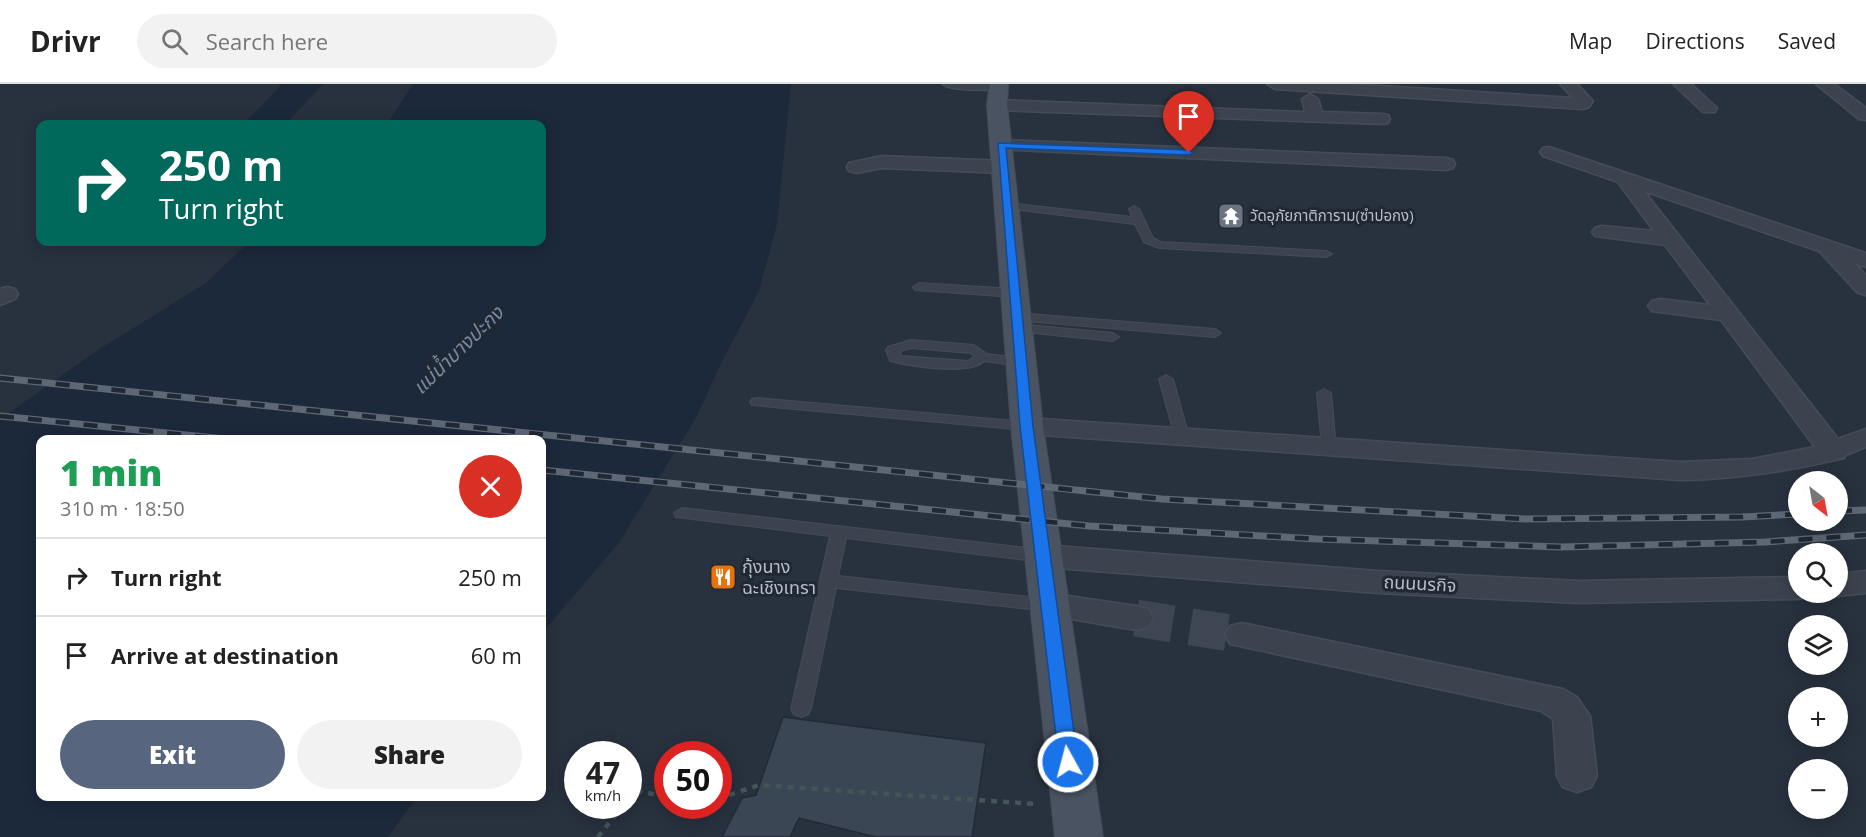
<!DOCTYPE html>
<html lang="en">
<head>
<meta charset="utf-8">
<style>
  body { margin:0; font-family:"Open Sans","Noto Sans Thai",sans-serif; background:#f2f2f2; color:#222; height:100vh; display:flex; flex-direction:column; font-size:22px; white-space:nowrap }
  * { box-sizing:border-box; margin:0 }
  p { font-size:20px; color:#767676 }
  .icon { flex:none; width:33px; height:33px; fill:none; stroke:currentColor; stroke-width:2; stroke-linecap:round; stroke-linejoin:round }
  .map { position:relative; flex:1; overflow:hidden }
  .drawer { position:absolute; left:36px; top:351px; width:510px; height:366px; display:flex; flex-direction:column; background:#fff; border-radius:12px; box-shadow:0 3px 15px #0003 }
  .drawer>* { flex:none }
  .hud { position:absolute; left:36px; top:36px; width:510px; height:126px; border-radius:12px; box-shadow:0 3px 15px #0003; background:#00695c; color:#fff; overflow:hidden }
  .needle { width:39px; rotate:149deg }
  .controls { position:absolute; left:1788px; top:387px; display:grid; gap:12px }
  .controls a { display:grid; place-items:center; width:60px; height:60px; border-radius:50%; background:#fff; box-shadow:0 3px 15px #0003; font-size:30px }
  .speed { position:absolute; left:564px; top:657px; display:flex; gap:12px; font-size:30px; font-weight:700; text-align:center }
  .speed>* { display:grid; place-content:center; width:78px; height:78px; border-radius:50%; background:#fff; box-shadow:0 3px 15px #0003; line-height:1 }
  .speed small { font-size:15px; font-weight:400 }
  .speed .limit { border:9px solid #d22; background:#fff; color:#111 }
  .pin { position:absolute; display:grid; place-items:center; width:51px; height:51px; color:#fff; margin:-62px -26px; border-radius:50% 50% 50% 0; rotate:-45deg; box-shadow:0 0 6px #0007 }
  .pin .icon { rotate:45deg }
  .me { position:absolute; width:66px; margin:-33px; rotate:353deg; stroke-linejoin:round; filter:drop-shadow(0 0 4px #0008) }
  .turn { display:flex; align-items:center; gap:21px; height:126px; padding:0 24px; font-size:27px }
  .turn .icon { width:78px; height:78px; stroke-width:2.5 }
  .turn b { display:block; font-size:42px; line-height:51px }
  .round { display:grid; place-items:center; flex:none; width:63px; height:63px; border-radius:32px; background:#f2f2f2 }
  .overview { display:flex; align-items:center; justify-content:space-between; height:102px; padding:0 24px }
  h1 { font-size:36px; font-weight:800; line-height:45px; color:#1e9e55 }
  .cta { display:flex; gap:12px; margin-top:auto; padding:12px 24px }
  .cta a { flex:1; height:69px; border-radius:36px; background:#57667e; color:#fff; font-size:24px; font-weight:800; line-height:69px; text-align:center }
  .cta a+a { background:#f2f2f2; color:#222 }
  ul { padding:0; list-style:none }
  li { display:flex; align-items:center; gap:18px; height:78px; padding:0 24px; border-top:2px solid #e0e0e0 }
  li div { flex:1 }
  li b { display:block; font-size:22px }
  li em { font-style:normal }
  header { display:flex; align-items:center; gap:36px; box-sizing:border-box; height:84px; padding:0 30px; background:#fff; border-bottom:2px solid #e0e0e0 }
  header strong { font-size:28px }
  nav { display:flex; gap:33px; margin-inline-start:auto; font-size:21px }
  .search { width:420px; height:54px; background:#f2f2f2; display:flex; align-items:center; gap:15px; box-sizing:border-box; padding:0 21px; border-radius:33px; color:#767676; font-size:22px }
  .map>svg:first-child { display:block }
</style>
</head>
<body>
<header>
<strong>Drivr</strong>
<div class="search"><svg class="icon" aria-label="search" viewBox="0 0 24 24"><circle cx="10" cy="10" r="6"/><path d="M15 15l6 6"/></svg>Search here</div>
<nav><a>Map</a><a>Directions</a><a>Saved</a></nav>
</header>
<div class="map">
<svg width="1866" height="753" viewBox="0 0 1866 753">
  <rect width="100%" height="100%" fill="#28313e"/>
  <path fill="#1c293b" d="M282,0h41l-37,40h-42z
    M413,0h378l-14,140 -18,67 -38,72 -24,53 -79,128 -76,89v-193h-502v356l377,1 -29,40h-388v-418l98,-69 108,-67 43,-41h293v-118h-155z"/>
  <path fill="#3a4654" stroke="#232a35" stroke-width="1.5" d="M783,633l203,26 -14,94h-96l-77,-19 -9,19h-68l20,-39 14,-3z"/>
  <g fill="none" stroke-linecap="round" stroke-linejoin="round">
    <path stroke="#3e4653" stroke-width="37" stroke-dasharray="37 18" stroke-linecap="butt" d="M1136,534l106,17"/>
    <defs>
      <path id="service" d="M1007,119l125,14 -3,-8 5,-3 5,3 14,29 8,4 165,9 6,3 -6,3 -167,-9 -15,-6 -9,-18 -132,-16 -1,-2z
        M919,199l96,6 6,4 -6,4 -100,-7 -2,-3z
        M1017,229l198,16 6,4 -6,4 -202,-17 -2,-3z
        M1018,240l95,9 6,4 -6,4 -99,-10 -2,-3z
        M911,256l63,5 13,9 34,4 7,4 -7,4 -37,-5c-12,15 -75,5 -94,0l-4,-11 2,-3zM911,264l60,5 3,4 -6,4 -67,-5 -1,-5z
        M1166,291l7,4 16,58 -2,3h-10l-2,-3 -16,-58z
        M1324,305l7,4 5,54 -7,4 -7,-4 -5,-54z
        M757,314l270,24 7,4 -7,4 -275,-25 -2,-3 2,-3z
        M682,424l361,42 6,2 2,4 -2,4 -6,2 -197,-24 -8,38 210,23 6,2 3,4 -3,4 -6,2 -212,-23 -25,121 -3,5 -7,3 -7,-3 -3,-5 39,-173 -154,-19 -2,-4z"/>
      <path id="minor" d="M943,0h62l1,1c-7,7 -56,6 -63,-1z
        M1267,0h82l224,14 -13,-14h17l16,17 -4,6 -6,2 -308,-20z
        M1673,0h18l26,24 -2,4h-12z
        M1816,0h18l32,24v12l-7,-1z
        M1310,10l8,5 4,13 60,2 6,1 2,4 -2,4 -6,1 -385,-14 -8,-5 8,-5 308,12 -3,-13z
        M1001,56l445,18 7,2 2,4 -2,4 -7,2 -451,-21 -3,-4 3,-4z
        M1549,63l317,106v14l-12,-4 12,12v20l-8,-2 -39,-42 -175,-60 194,248 28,-10v18l-20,8 -2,3c-54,13 -108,21 -164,22l-653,-46 -10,-2 -4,-6 4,-6 10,-2 653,44 72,-3 63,-12 -94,-127 -69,-9 -4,-5 4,-5 8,-2 50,6 -45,-60 -70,-9 -3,-4 3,-4 7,-2 52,5 -36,-49 -75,-26 -3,-4 3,-4z
        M882,72l122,5 7,2 2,4 -2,4 -7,2 -122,-5 -26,5 -7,-2 -2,-4 2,-4z
        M7,203l8,2 3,5 -3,5 -15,6v-16z
        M1043,461l335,26 200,10 220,-4v15h14l-2,4 -12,3 -220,4 -200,-10 -335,-26 -11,-3 -5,-8 5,-8z
        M1866,487v22l-28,3 -12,-4h12v-18z
        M1048,509l88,13 12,3 5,9 -5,9 -12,3 -100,-17 -5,-8 5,-8z
        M1242,539l321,66 14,8 13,19 7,60 -6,11 -14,5 -14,-5 -6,-11 -4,-57 -12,-8 -311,-67 -5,-9 5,-9z"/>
      <path id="secondary" d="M990,0h18l-1,21 36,321 60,411h-48l-44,-411 -24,-321z"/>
    </defs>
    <use href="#service" stroke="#454c57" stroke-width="2"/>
    <use href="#minor" stroke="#454c57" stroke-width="3"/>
    <use href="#secondary" stroke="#454c57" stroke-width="2"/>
    <path stroke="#435557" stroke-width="4.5" stroke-dasharray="6 6" stroke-linecap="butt" d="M628,713l5,-7 35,7
      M718,715l41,-14 276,19
      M598,753l24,-31"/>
    <use href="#service" fill="#3c434e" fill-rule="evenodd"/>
    <use href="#minor" fill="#3c434e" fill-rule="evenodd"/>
    <use href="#secondary" fill="#4a5361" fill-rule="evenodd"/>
    <defs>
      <path id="rail" d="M0,294l1162,121 363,20 217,-2 56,-3
        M0,332l235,24
        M542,386l547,56 228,13 244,8 204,-5 101,-7
        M1838,427l28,-1"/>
    </defs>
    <use href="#rail" stroke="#5e6875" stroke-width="7"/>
    <use href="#rail" stroke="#202833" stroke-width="4.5" stroke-dasharray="14" stroke-linecap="butt"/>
  </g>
  <path fill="#1a73e8" stroke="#114b97" stroke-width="1.5" d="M998,59l191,7 4,3 -4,2 -183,-7 27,278 45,336 -3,6 -7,2 -6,-2 -3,-6 -39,-336z"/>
  <defs>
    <symbol id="temple-square" viewBox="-11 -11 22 22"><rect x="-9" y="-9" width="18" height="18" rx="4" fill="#6b7280" stroke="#202833"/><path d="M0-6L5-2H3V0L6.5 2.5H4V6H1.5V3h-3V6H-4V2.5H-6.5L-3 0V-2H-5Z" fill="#fff"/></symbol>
    <symbol id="restaurant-square" viewBox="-11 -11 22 22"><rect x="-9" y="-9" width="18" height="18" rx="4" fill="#e8710a" stroke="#202833"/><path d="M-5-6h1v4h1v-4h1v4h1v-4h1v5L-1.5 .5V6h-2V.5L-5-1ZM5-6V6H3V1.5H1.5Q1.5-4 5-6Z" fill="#fff"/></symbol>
  </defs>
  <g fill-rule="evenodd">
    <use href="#temple-square" x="1216" y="117" width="30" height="30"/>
    <use href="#restaurant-square" x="708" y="478" width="30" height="30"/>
  </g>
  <g text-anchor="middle" stroke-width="6" stroke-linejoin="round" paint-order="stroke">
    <g font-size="15" fill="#b8bfc9" stroke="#202833" text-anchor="start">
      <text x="1250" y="137">วัดอุภัยภาติการาม(ซำปอกง)</text>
    </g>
    <g font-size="18" fill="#b8bfc9" stroke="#202833" text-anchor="start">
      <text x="742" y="489">กุ้งนาง<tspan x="742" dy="21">ฉะเชิงเทรา</tspan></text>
    </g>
    <g font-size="18" fill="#b8bfc9" stroke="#202833">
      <text transform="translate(1420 500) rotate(3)" y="6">ถนนนรกิจ</text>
    </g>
    <g font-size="20" font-style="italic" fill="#7589a4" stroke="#202833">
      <text transform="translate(458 266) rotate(-44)" y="7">แม่น้ำบางปะกง</text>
    </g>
  </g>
</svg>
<div class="controls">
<a><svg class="needle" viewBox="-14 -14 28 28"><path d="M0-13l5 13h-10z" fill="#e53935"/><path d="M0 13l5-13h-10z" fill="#767676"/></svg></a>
<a><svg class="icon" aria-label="search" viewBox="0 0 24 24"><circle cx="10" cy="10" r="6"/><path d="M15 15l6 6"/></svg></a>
<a><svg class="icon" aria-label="layers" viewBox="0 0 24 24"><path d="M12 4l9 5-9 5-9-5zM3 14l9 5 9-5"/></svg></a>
<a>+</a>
<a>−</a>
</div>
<div class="speed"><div>47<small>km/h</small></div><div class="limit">50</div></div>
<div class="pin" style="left:1189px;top:69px;background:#d93025"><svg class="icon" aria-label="arrive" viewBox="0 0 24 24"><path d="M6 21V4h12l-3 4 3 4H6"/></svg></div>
<svg class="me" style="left:1068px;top:678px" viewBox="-20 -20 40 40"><circle r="17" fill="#1a73e8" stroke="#fff" stroke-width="3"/><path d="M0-11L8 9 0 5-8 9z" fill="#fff"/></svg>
<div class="hud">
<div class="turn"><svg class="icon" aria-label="right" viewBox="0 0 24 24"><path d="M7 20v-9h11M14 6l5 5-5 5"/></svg><div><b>250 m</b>Turn right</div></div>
</div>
<section class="drawer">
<div class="overview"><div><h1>1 min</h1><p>310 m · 18:50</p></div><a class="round" style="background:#d93025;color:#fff"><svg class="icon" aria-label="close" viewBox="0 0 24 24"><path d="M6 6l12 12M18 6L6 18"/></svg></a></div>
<ul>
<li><svg class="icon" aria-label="right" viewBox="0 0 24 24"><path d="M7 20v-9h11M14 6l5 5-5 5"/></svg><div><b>Turn right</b></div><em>250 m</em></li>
<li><svg class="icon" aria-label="arrive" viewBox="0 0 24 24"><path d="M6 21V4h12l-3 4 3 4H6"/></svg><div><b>Arrive at destination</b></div><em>60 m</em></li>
</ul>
<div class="cta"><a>Exit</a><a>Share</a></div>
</section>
</div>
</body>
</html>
